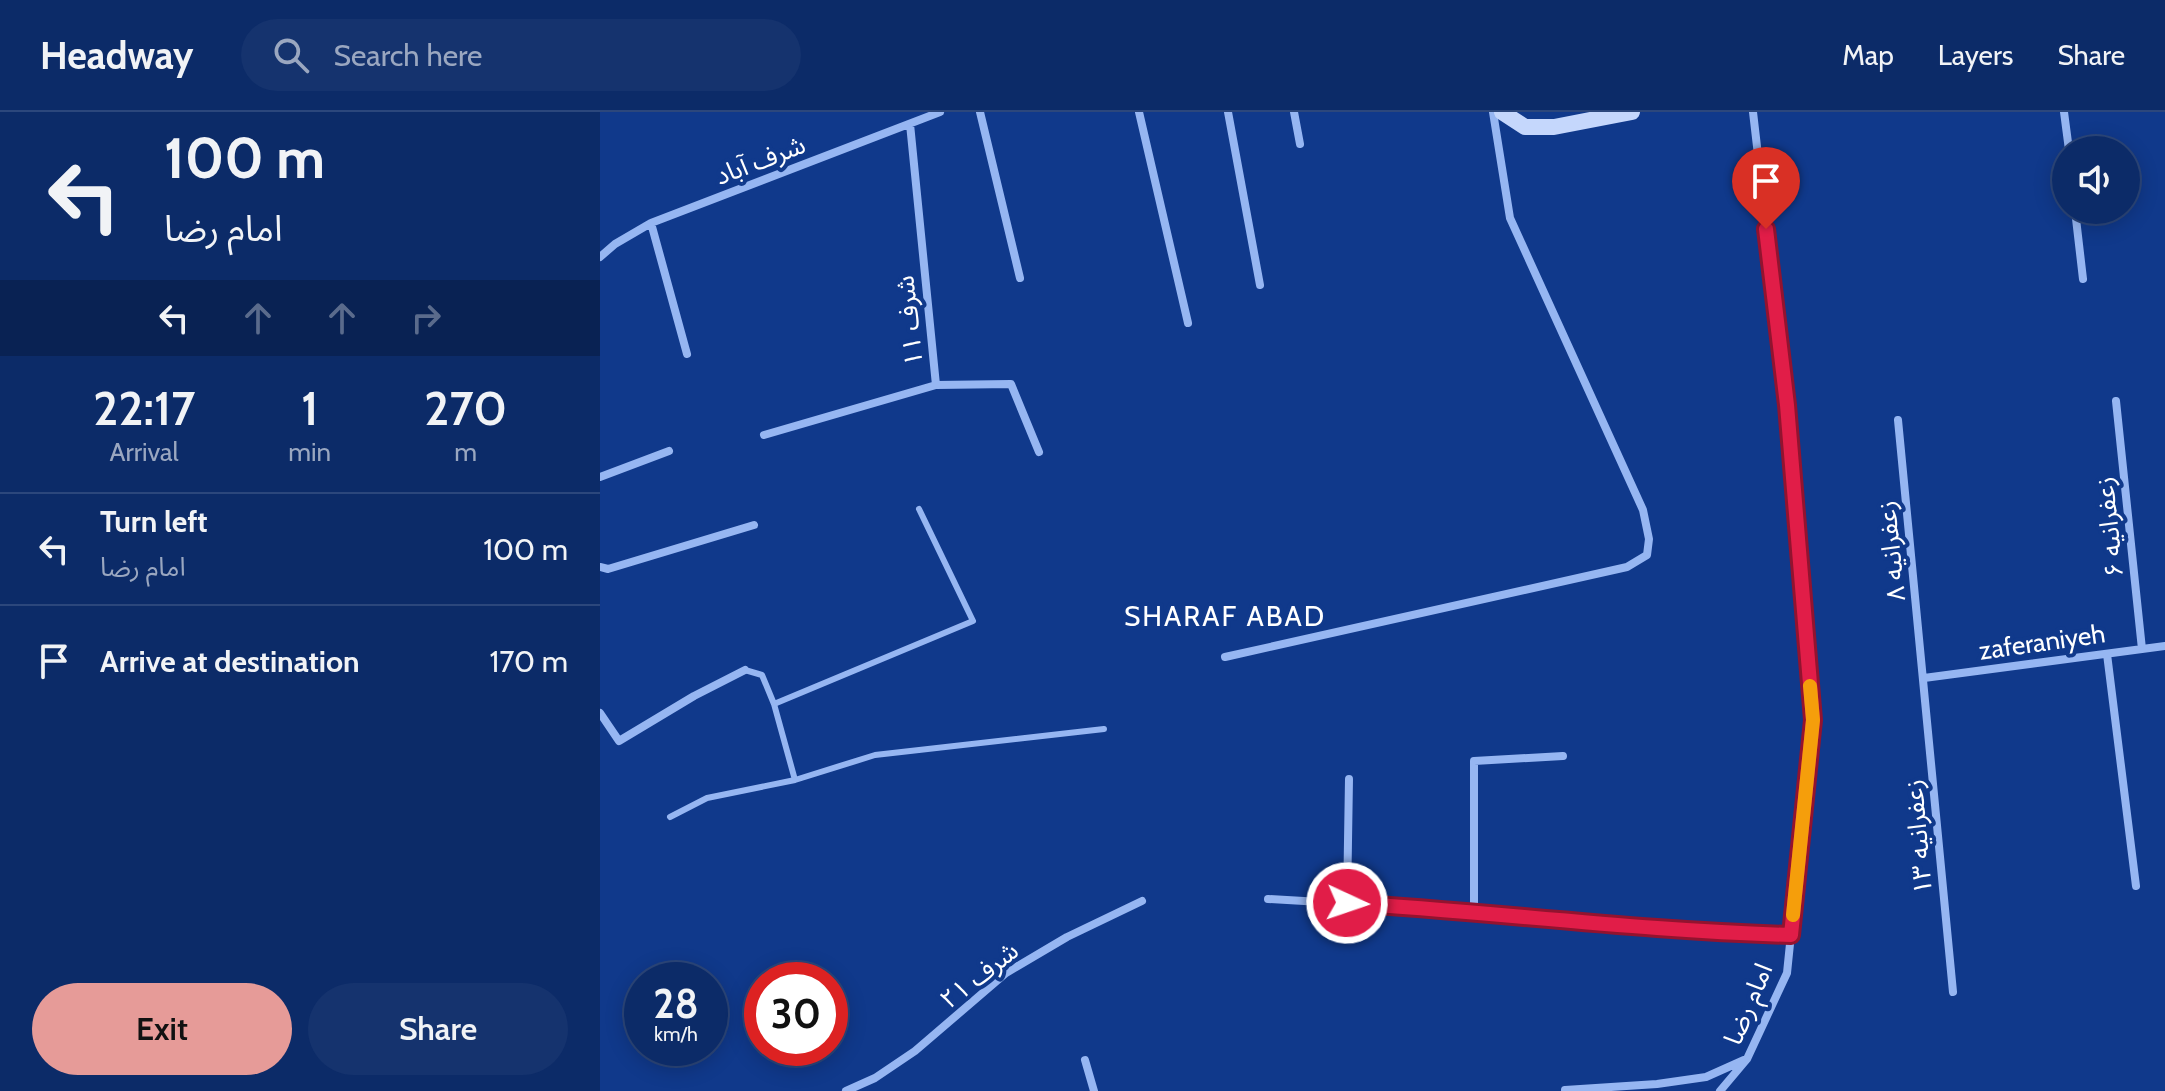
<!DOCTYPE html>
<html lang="en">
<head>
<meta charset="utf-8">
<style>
  body { margin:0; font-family:Cabin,"Noto Sans Arabic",sans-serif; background:#15336e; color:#f1f3f6; height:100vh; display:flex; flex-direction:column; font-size:30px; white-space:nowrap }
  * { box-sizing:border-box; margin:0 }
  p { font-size:26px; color:#9aa7c0 }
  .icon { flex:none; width:44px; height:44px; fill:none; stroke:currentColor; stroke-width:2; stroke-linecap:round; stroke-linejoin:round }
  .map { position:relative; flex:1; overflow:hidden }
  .details { display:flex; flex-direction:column; background:#0c2b68; width:600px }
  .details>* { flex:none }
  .banner { background:#0c2b68; color:#f1f3f6; overflow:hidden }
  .buttons { position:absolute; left:1452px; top:24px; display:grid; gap:16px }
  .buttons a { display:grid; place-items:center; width:88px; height:88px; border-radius:50%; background:#0c2b68; box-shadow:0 4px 20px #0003,0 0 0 2px #2c477c; font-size:40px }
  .speed { position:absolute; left:24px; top:850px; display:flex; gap:16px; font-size:40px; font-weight:700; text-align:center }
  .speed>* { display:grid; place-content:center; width:104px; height:104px; border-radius:50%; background:#0c2b68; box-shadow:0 4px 20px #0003,0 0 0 2px #2c477c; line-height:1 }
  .speed small { font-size:20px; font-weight:400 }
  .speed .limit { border:12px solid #d22; background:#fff; color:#111 }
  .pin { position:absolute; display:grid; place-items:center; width:68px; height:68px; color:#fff; margin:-82px -34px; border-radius:50% 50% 50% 0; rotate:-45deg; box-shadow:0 0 8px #0007 }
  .pin .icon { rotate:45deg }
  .me { position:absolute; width:88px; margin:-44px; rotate:93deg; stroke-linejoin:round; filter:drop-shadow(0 0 6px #0008) }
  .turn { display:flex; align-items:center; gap:28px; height:168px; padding:0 32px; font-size:36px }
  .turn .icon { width:104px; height:104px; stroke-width:2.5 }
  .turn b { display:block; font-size:56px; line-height:68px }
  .lanes { display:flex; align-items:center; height:76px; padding:0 32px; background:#0003; justify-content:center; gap:40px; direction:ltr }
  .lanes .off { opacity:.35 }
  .eta { display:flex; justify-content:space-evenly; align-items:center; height:136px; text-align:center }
  .eta b { font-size:48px; font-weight:600; line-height:56px }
  .cta { display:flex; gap:16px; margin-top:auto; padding:16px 32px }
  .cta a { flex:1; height:92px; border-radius:48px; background:#e69b98; color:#111; font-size:32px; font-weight:600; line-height:92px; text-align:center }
  .cta a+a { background:#15336e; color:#f1f3f6 }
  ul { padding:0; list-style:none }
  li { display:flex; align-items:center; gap:24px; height:112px; padding:0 32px; border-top:2px solid #2c477c }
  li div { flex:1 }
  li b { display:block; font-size:30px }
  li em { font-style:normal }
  header { display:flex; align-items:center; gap:48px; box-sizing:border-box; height:112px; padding:0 40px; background:#0c2b68; border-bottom:2px solid #2c477c }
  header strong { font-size:38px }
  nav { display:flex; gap:44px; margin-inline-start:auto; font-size:28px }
  .search { width:560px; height:72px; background:#15336e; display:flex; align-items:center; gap:20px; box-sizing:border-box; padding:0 28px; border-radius:44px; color:#9aa7c0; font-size:30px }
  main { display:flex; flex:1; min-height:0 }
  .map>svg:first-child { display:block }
</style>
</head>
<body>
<header>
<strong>Headway</strong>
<div class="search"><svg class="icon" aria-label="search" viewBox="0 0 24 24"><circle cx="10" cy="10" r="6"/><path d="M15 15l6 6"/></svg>Search here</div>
<nav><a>Map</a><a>Layers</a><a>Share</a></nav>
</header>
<main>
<section class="details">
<div class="banner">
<div class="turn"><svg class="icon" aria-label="left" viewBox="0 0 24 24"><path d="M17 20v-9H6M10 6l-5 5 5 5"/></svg><div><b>100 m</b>امام رضا</div></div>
<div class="lanes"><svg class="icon" aria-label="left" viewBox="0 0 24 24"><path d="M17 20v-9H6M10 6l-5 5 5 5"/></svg><svg class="icon off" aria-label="ahead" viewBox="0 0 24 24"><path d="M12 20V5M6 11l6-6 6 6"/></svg><svg class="icon off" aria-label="ahead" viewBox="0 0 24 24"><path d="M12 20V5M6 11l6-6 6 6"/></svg><svg class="icon off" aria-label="right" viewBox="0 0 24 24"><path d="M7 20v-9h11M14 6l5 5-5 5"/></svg></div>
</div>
<div class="eta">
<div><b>22:17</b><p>Arrival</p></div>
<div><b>1</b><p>min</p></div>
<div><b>270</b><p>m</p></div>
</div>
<ul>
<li><svg class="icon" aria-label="left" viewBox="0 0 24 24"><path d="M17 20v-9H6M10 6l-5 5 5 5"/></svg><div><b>Turn left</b><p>امام رضا</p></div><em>100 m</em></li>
<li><svg class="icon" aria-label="arrive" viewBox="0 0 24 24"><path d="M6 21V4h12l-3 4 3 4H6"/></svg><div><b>Arrive at destination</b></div><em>170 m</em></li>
</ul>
<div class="cta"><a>Exit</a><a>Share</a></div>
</section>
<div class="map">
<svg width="1565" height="979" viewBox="0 0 1565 979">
  <rect width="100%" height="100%" fill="#10398b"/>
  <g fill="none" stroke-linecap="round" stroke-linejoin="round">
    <path stroke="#96b6f2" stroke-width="6" d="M145,558l17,5 12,29 21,76 80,-25 229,-26
      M174,592l199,-83 -54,-112
      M70,705l37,-19 88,-18"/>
    <path stroke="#96b6f2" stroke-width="8" d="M380,0l40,166
      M539,0l49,211
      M628,0l32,173
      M694,0l6,32
      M1464,0l5,38
      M1475,98l8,69
      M51,111l36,131
      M0,145l15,-13 36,-21 289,-111
      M336,273l75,-1 28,68
      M1516,289l26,248
      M1298,308l55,572
      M164,323l172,-50 -26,-261
      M0,365l69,-26
      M0,455l8,2 146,-44
      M1507,542l29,232
      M625,545l402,-90 20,-12 2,-16 -6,-29 -133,-292 -17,-106
      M1324,566l241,-32
      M0,601l19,28 75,-45 51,-26
      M668,787l206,12 239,22 78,2
      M747,791l2,-124
      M874,799v-150l89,-5
      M485,948l9,31
      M965,978l92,-6 49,-7 38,-17
      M246,979l29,-13 40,-27 91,-78 61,-36 75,-36
      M1120,979l27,-32 40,-86 26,-253 -26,-315 -34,-293"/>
    <path stroke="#c5d7fc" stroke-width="16" d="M902,0l23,15h29l78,-15"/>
  </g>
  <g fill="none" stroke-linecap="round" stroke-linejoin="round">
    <defs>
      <path id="route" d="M747,791c148,9 295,28 444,32l22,-215 -26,-315 -21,-176"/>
    </defs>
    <use href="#route" stroke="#92132f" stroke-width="20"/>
    <use href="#route" stroke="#e11d48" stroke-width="14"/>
    <path stroke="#f59e0b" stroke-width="14" d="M1193,803l20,-195 -3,-34"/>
  </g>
  <g text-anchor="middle" stroke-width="8" stroke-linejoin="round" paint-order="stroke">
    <g font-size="26" fill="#fff" stroke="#10398b">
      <text transform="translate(160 48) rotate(-21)" y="9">شرف آباد</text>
      <text transform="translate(309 209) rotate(-96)" y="9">شرف ۱۱</text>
      <text transform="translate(1509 415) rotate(-96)" y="9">زعفرانیه ۶</text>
      <text transform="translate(1291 439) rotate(-96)" y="9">زعفرانیه ۸</text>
      <text transform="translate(1442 530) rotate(-8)" y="9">zaferaniyeh</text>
      <text transform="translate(1318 725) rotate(-95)" y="9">زعفرانیه ۱۳</text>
      <text transform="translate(379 863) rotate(-38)" y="9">شرف ۲۱</text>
      <text transform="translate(1148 892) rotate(-67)" y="9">امام رضا</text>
    </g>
    <g font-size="28" letter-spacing="2" fill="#fff" stroke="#10398b">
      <text x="625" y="514">SHARAF ABAD</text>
    </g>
  </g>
</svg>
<div class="buttons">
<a><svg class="icon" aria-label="sound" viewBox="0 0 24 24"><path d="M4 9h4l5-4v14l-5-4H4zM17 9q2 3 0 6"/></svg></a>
</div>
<div class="speed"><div>28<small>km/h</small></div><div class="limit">30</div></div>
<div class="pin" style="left:1166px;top:117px;background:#d93025"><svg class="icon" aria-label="arrive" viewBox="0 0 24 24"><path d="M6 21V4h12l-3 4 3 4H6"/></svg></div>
<svg class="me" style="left:747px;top:791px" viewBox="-20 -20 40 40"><circle r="17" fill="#e11d48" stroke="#fff" stroke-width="3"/><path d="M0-11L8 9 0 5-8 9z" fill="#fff"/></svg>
</div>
</main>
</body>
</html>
